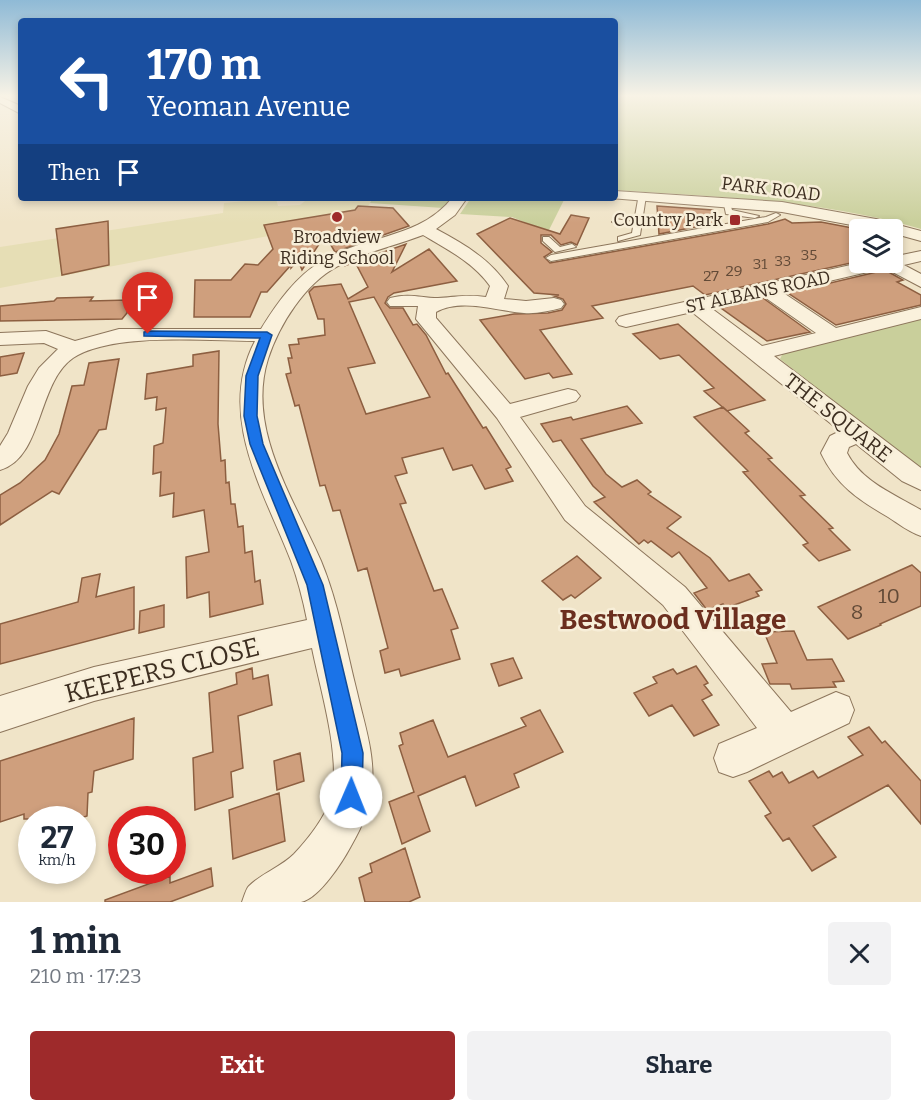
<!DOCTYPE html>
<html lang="en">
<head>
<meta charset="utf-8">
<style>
  body { margin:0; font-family:Bitter,serif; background:#f2f2f3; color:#1f2937; height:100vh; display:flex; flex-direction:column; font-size:22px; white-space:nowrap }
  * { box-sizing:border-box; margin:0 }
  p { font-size:20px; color:#747a83 }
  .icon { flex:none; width:33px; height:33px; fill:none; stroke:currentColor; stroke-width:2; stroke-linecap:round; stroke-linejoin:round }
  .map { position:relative; height:902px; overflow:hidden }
  .sheet { display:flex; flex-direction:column; background:#fff; flex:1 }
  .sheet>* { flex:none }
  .guide { position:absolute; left:18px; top:18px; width:600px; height:183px; border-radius:6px; box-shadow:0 3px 9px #0003; background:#1a4fa0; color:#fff; overflow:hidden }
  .buttons { position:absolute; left:849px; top:219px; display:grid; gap:12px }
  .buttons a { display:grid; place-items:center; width:54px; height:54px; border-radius:6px; background:#fff; box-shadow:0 3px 9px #0003; font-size:30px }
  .speed { position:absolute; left:18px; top:806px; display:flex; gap:12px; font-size:30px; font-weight:700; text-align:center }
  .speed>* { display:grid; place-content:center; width:78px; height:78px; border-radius:50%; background:#fff; box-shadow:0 3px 9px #0003; line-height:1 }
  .speed small { font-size:15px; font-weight:400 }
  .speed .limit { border:9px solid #d22; background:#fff; color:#111 }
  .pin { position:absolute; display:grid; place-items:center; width:51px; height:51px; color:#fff; margin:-62px -26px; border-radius:50% 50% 50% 0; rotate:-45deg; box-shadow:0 0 6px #0007 }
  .pin .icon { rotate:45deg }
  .me { position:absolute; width:66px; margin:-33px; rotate:1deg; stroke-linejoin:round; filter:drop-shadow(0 0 4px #0008) }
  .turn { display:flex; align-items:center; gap:21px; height:126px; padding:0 30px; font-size:27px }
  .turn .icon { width:78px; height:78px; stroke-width:2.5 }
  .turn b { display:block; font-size:42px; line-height:51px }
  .then { display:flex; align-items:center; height:57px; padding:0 30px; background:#0003; gap:12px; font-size:22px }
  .round { display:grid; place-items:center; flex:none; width:63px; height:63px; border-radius:6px; background:#f2f2f3 }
  .headline { display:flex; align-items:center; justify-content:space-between; height:102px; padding:0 30px }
  h1 { font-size:36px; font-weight:700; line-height:45px }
  .cta { display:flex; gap:12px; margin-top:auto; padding:12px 30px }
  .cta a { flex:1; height:69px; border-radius:6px; background:#9e2a2b; color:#fff; font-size:24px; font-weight:700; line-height:69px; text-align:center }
  .cta a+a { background:#f2f2f3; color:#1f2937 }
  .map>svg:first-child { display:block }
</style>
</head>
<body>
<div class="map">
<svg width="921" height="902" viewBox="0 0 921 902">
  <rect width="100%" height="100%" fill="#f0e4c8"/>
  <path fill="#e6deb5" d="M276,198l2,8 22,-1 9,-7h64l-12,20 -361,70v-41l223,-34 1,-10z"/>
  <path fill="#c9cf9b" d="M615,97h306v132c-99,-29 -204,-32 -306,-39z
    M373,198h78l-8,10 -73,-5z
    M471,198h94l-17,34 -36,-15 -52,-3z
    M921,318v152l-141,-111 3,-6z"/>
  <path fill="#cf9f7d" stroke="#8d5f41" stroke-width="1.5" fill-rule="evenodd" d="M358,206l35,2 16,18 -74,26 -10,-17 -23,35 -4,-10 -7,8v-3l-24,27h-6l-11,25h-56l1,-37h36l14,-16 13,1 15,-16 -9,-24 91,-15z
    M657,206l56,4 3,13 -57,11z
    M571,215l18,3 -12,27 -6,-3 -10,3 -10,-10h-10v8l11,9 -8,5 6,6 218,-39 17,-5 7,4 29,-1 42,8h-3v31l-155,34 -12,-9 -101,20 11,12 -63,12 32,44 -19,4 -4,-5 -24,6 -45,-59 34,-6 34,-1 14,-3 4,-6 -3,-5 -9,-3 5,-1 -25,-2 -57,-59 33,-16 50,16z
    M108,221l1,44 -47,10 -6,-46z
    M406,244l-14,28 37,-23 28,32 -63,12 -6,4 -3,6 5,5h13l10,17 4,-1 9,11 20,39 2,-1 35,55 3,-1 25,40 -5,2 7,12 -28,8 -13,-24 -19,5 -10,-22 -41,10 5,15 -12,3 11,27 -6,1 34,87 8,-2 16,39 -7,2 9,29 -59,17 -2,-7 -14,4 -5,-22 8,-3 -21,-80 -9,3 -18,-61 -7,1 -8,-26 -5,1 -21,-81 -4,1 -9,-32 5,-1 -3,-15h4l-3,-13 10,-1 -1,-5 27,-4 -1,-16h-6l-9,-27 5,-5 27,-3 7,15 20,-12 -13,-25 -11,4zM374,297l56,100 -64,17 -18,-46 27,-5 -26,-61z
    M885,270l18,10 -6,2 24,13v10l-85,20 -48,-32z
    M93,297l-3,4 39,-1 -2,13 -5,6 -122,2v-15l54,-5 3,-3z
    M763,298l47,34 -43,9 -46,-33z
    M678,324l43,38 44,38 -38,11 -23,-20 10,-3 -35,-33 -19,4 -27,-25z
    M219,351l-1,73 3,37 4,-1 1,23 3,-1 2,22h4l3,23 5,-1 2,27 7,-2 3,31 5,-2 3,24 -53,13 -1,-25 -22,6 -1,-41 23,-5 -5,-42 -31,7 1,-24 -14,3 1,-24 -8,2 1,-28 9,-3 3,-35 -10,2 1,-13 -12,2 2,-25 46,-8v-11z
    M24,353l-7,20 -17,3v-19z
    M119,359l-13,70 -7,1 -40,64 -7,-3 -52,34v-30l20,-12 25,-23 14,-26 13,-48 12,-1 5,-22z
    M627,406l15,17 -61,16 25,35 16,13 15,-7 14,12 -3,2 33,23 -14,11 43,30 19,23 20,-7 13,16 -6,2 3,4 -33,12 -3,-4 -16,6 -13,-17 13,-5 -28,-36 -7,5 -21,-16 -3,2 -4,-3 -5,4 -45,-42 11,-5 -12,-11 -32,-46 -8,2 -12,-18 30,-7 2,3z
    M723,407l26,24 -4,2 27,25 -4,1 37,36 -5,1 33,32 -4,1 21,21 -31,11 -16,-16 5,-2 -65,-71 5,-1 -54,-54z
    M577,556l24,22 -26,20 -4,-3 -8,5 -21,-19z
    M912,565l9,8v33l-41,18 1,1 -33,14 -30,-32z
    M100,574l-4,23 38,-10v42l-134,35v-40l78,-22 4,-24z
    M164,605v22l-25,6 1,-22z
    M794,631l13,29 25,-1 12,22 -11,1 3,5 -44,2 -2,-5h-20l-8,-20 15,-1 -13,-31z
    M513,658l9,20 -23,8 -8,-22z
    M696,666l12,17 -4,2 8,10 -10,5 17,25 -25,11 -22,-31 -23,11 -15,-23 23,-10 -4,-6 20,-8 4,5z
    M252,668l1,11 15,-4 4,30 -34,11 5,52 -12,4 2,25 -38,13 -2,-52 20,-6 -4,-59 28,-9 -1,-11z
    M540,710l23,42 -49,22 5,13 -43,19 -11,-30 -47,20 12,35 -28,13 -13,-42 25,-10 -15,-46 4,-2 -3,-11 33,-13 15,37 78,-31 -5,-8z
    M134,718l-1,41 -39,12 -2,21 -4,1 -1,23 -9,3h-54v-5l-24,8v-61z
    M869,727l13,16 3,-2 36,40v43l-33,-39 -75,41 23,31 -24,14 -23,-33 -6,3 -18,-25 6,-3 -22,-32 20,-10 4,6 9,-5 7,11 24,-12 5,7 45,-23 -15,-18z
    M300,753l4,28 -27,9 -3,-29z
    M279,793l6,48 -52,18 -4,-49z
    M405,848l15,49 -11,5h-44l-6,-24 13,-6 -2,-8z
    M211,868l2,18 -43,16h-65v-2l65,-24v7z"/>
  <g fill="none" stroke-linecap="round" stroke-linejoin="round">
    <defs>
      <path id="lane" d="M639,194l7,2 -6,39 -22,6v-4l14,-4 1,-6 -21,-5 4,-3 18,3z
        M723,200h6l3,10 27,6 -4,2 -29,-4z
        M776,213l4,2 -12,7 -217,39 -5,-3 5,-3 215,-38z
        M543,237h6l11,10 12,-3 4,3 -21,5 -12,-11z"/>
      <path id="street" d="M0,97l21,9v8l-21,-11z
        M615,191l167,11 94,17 45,12v10l-29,-8v-3h-14l-96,-18 -172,-14h5z
        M452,198h15l-12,17 -19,14c28,15 54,30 72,57l-4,13 22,2 28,-3 7,2 3,4 -3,4c-12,3 -25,6 -37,5 -28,-2 -62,-15 -88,-1v6l74,86 58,-15 8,2 4,5 -4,5 -56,16 65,89 100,81 106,125 45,-20 13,5 5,13 -5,13 -102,49 -14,5 -14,-5 -5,-14 5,-14 38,-16 -94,-123 -98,-85 -68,-102 -81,-99 2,-13h-28l-3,-4 3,-4c21,-5 29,0 48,0 18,-1 29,-4 48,-1l4,-11c-16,-23 -43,-37 -67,-51 -28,11 -58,17 -85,31 -33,17 -59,59 -70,93 -22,70 26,140 53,202 17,41 25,87 36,131 7,31 18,62 15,94 -1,21 -10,41 -21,60 -8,15 -32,53 -50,56 -19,0 -40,0 -59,0 2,-5 4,-13 7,-16 13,-13 32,-19 45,-32 14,-15 29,-34 36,-53 13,-40 -10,-112 -18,-153l-218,53 -94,31v-36l94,-29 213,-47c-4,-20 -9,-40 -16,-59 -27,-70 -75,-145 -36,-220 -48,0 -143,-9 -182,17 -36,25 -30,100 -73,112v-24l8,-13 20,-47 11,-18 19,-19 -14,-6 -44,2v-12l46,-2 29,10 44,-12h142c16,-26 35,-53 61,-68 42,-26 98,-22 130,-63z
        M921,251v10l-17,4 17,9v13l-36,-19 -103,24 54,36 85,-21v12l-147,37 147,112v22l-19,-9 -46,-37 -7,3 -2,6c15,29 47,41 74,57v26c-12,-4 -22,-12 -33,-19 -29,-17 -52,-32 -67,-64l9,-17 10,-5 -148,-119 -66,15 -7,-2 -3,-4 3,-4 7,-2 238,-53h28v-5zM763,296l53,37 -54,13 -51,-38z"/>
    </defs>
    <use href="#lane" stroke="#8d765c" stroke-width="2"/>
    <use href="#street" stroke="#8d765c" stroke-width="2"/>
    <use href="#lane" fill="#faf1dc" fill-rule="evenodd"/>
    <use href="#street" fill="#faf1dc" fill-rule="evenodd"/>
  </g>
  <linearGradient id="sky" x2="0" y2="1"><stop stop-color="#8fbad6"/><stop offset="0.43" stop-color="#f8f3e6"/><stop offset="1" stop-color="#f8f3e6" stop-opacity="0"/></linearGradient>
  <rect width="921" height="223" fill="url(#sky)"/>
  <path fill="#1a73e8" stroke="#114b97" stroke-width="1.5" d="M148,331l119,1 5,3 -14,41 -1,40 6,28 60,141 40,168 -1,44 -3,7 -8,4 -7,-4 -3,-7 1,-44 -35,-168 -57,-141 -6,-28 2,-40 14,-38 -116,-2v-4z"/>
  <g fill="#9e2a2b" stroke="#f7eed8" stroke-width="2">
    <circle cx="337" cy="217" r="6"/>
    <rect x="729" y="214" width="12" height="12" rx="3"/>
  </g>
  <g text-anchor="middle" stroke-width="5" stroke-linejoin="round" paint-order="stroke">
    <g font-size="15" fill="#624a37">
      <text x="809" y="260">35</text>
      <text x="783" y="266">33</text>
      <text x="760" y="269">31</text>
      <text x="734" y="276">29</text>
      <text x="711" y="281">27</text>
    </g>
    <g font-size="18" fill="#3d2e20" stroke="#f7eed8">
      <text transform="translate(771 189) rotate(7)" y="6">PARK ROAD</text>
      <text transform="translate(758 292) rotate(-12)" y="6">ST ALBANS ROAD</text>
    </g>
    <g font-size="18" fill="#3d2e20" stroke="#f7eed8" text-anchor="end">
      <text x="723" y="226">Country Park</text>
      <text x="337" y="243" text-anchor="middle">Broadview<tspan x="337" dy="21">Riding School</tspan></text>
    </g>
    <g font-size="21" fill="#3d2e20" stroke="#f7eed8">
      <text transform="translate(838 418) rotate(38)" y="7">THE SQUARE</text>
    </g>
    <g font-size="21" fill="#624a37">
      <text x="889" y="603">10</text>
      <text x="857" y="619">8</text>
    </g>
    <g font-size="26" fill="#3d2e20" stroke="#f7eed8">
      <text transform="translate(162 670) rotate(-14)" y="9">KEEPERS CLOSE</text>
    </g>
    <g font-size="28" font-weight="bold" fill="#6b2e1e" stroke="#f7eed8">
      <text x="673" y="629">Bestwood Village</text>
    </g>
  </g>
</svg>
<div class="buttons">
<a><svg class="icon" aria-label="layers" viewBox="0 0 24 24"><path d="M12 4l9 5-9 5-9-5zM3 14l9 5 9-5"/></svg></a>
</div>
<div class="speed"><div>27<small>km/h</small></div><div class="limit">30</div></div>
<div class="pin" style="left:148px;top:334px;background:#d93025"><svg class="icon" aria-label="arrive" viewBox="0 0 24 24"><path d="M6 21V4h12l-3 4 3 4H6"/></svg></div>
<svg class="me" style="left:351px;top:797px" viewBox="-20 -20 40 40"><circle r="19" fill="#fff"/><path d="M0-13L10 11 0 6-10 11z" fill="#1a73e8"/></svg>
<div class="guide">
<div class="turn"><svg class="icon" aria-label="left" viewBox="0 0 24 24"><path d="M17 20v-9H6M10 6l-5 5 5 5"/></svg><div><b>170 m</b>Yeoman Avenue</div></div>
<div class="then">Then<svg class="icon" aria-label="arrive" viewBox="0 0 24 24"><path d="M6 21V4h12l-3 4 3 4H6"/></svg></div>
</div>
</div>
<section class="sheet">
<div class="headline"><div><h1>1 min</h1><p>210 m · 17:23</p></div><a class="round"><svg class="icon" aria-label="close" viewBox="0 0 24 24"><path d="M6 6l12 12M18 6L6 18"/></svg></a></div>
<div class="cta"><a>Exit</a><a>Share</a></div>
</section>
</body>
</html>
